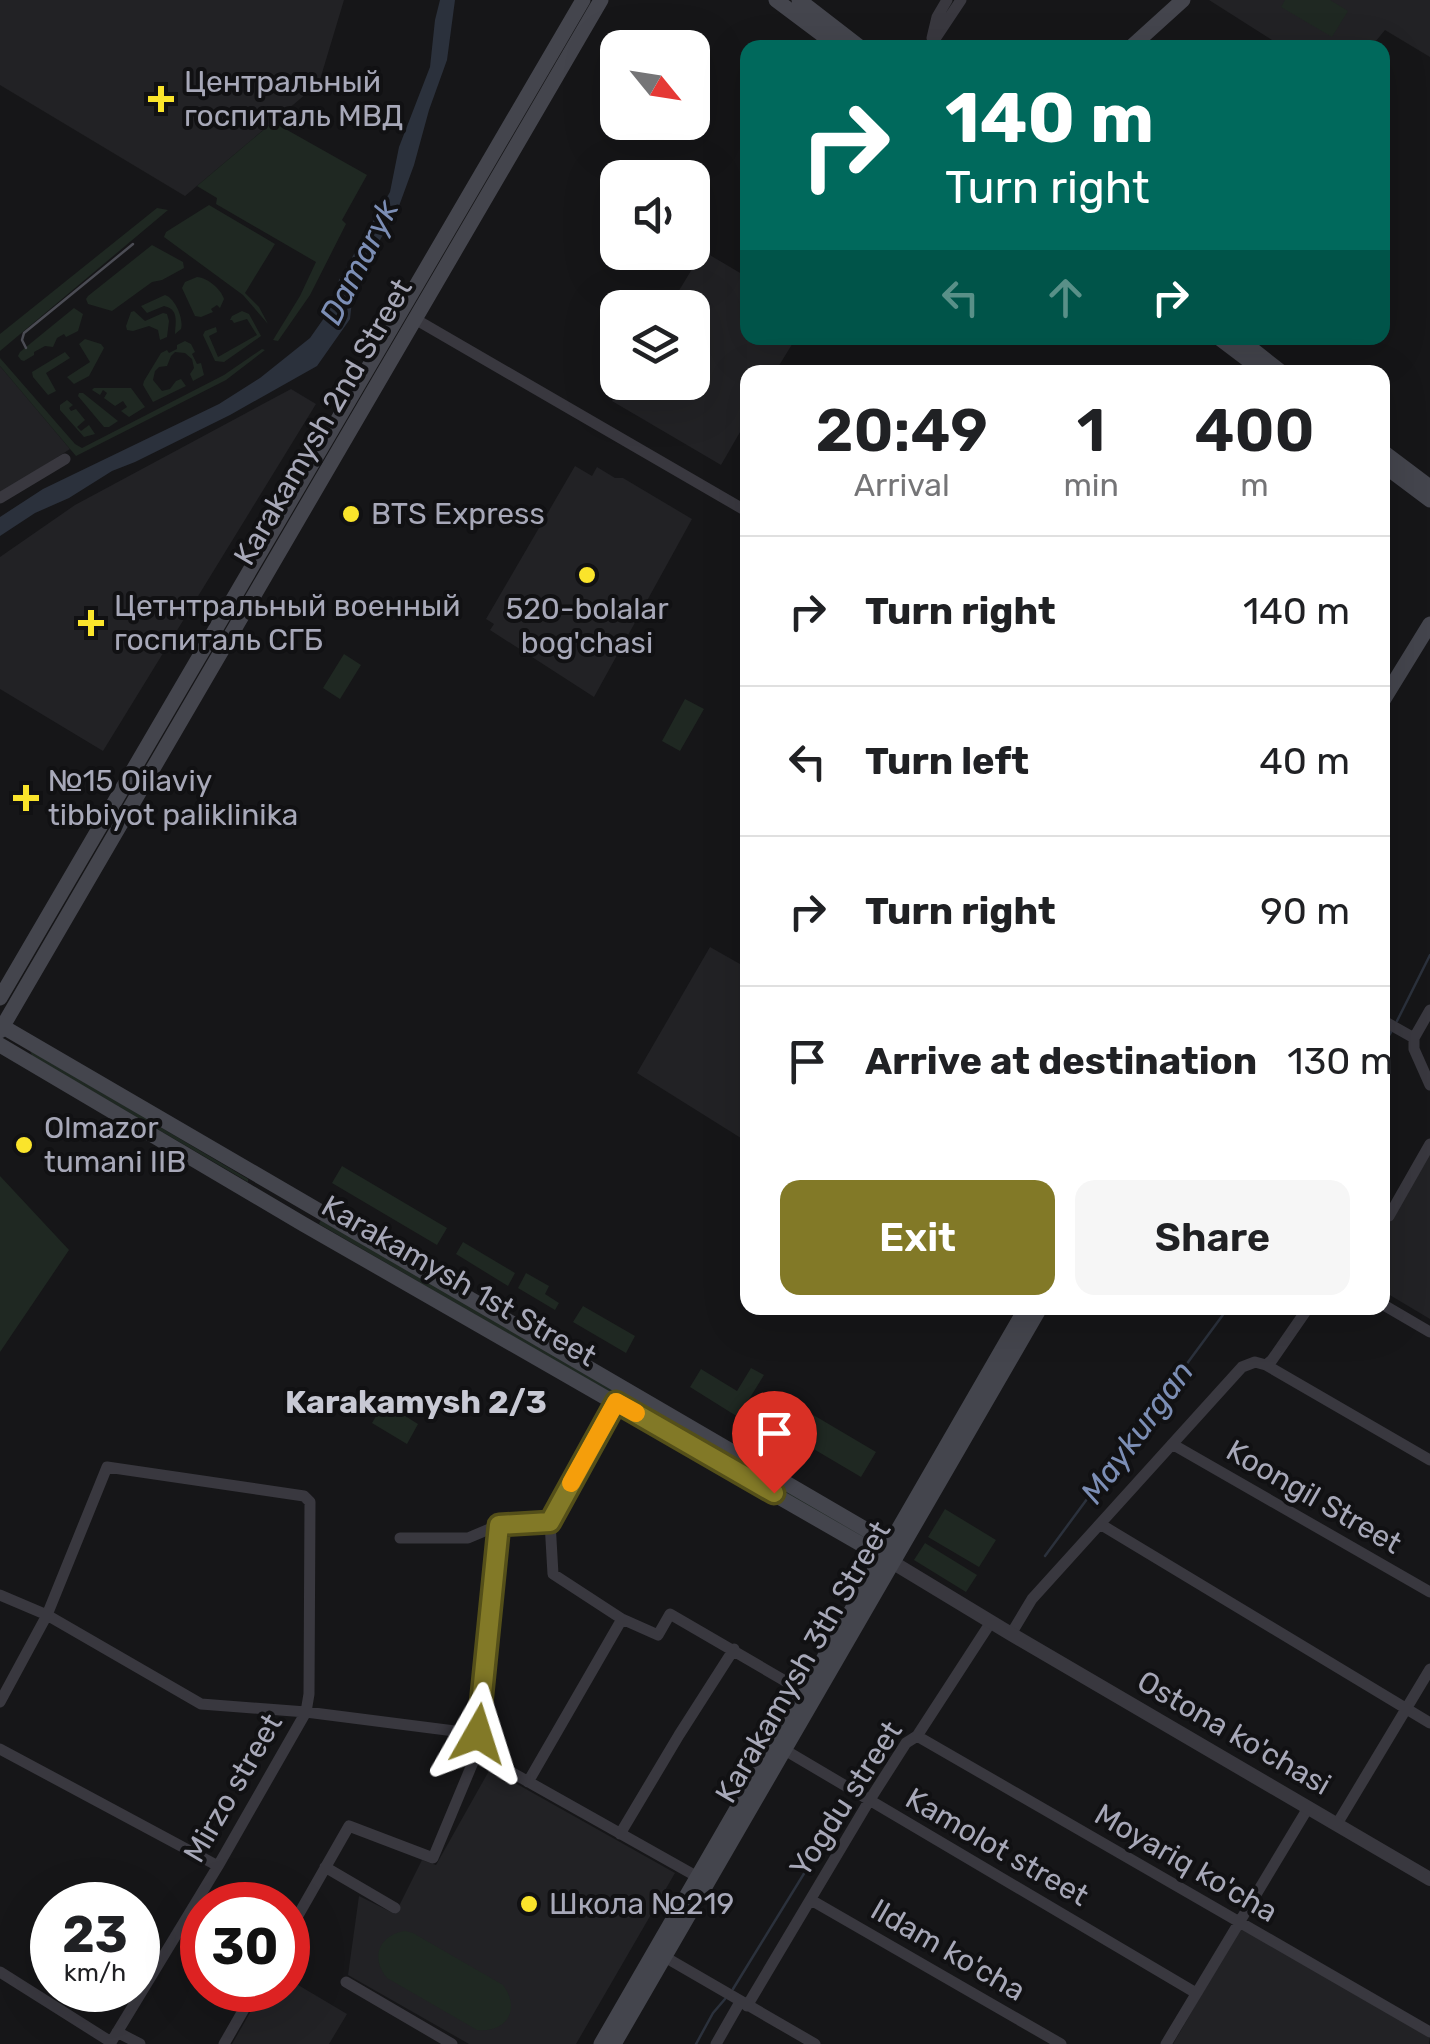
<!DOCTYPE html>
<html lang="en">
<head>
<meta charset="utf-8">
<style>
  body { margin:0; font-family:Rubik,sans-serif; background:#f6f6f6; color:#202124; height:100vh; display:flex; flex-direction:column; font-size:38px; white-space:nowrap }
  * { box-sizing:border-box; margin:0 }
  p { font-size:32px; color:#757577 }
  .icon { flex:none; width:55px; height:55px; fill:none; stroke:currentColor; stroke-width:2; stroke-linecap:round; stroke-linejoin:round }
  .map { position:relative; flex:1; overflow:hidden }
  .sheet { position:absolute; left:740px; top:365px; width:650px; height:950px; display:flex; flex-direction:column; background:#fff; border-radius:20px; box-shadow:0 10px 40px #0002 }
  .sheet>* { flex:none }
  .guide { position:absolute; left:740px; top:40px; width:650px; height:305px; border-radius:20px; box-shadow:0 10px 40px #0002; background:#00695c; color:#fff; overflow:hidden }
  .needle { width:65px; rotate:120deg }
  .buttons { position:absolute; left:600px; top:30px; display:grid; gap:20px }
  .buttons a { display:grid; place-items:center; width:110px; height:110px; border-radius:20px; background:#fff; box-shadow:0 10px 40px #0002; font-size:50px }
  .speed { position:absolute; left:30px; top:1882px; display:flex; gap:20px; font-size:50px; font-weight:700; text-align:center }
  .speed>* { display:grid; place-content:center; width:130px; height:130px; border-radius:50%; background:#fff; box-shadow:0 10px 40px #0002; line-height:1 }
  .speed small { font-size:25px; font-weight:400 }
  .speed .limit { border:15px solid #d22; background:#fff; color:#111 }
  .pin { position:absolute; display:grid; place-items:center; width:85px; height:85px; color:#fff; margin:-102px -42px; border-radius:50% 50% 50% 0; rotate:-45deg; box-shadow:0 0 10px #0007 }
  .pin .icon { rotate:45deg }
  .me { position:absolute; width:110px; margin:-55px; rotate:6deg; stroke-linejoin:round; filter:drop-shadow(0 0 8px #0008) }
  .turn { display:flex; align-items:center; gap:35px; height:210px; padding:0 40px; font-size:45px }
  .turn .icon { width:130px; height:130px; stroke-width:2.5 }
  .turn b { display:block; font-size:70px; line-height:85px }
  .lanes { display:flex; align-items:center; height:95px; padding:0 40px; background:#0003; justify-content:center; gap:50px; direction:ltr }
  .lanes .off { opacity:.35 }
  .eta { display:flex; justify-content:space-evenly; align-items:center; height:170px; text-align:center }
  .eta b { font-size:60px; font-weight:600; line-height:70px }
  .action { display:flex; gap:20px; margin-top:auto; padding:20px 40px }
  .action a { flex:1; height:115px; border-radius:20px; background:#827927; color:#fff; font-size:40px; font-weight:600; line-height:115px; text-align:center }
  .action a+a { background:#f6f6f6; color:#202124 }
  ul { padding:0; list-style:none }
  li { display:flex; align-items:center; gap:30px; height:150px; padding:0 40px; border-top:2px solid #e0e0e0 }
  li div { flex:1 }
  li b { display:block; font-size:38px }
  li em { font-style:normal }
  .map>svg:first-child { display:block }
</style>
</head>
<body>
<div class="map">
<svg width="1430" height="2044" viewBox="0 0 1430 2044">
  <rect width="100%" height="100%" fill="#161618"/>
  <path fill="#222225" d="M0,0h344l-25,83 -134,113 -185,-111z
    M1209,0h221v57l-45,-27 -14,17h-88z
    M703,251l44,26 1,61h48l-21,34h-27l-1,48 -26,45 -109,-64 11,-18 69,-1v-74l-23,-1z
    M0,366l70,83 -70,45z
    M291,389l25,15 -213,347 -103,-62v-132l75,-52z
    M575,466l17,10 5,-9 18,11h8l69,41 -98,178 -104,-67 4,-6 -8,-5z
    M710,947l37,21 1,165 -4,7 -107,-67z
    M1430,1151v168l-47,-28 -1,-61z
    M490,1769l185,104 -99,171h-107l-121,-69 11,-79 36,18 27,-54 14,5z
    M1241,1927l189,109 -1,8h-256z
    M288,1979l59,35 -18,30h-97l31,-54h25z"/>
  <path fill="#1f2822" d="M1285,0h45l18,11 -16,26 -51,-30z
    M273,122l94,53 -25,45 4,4 -36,71 -32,46 -5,-1 27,-44 16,-34 -100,-58 1,-6 -20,-12z
    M209,205l66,39 -30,49 14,14 9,17 -25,-29 -79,-58 2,-5z
    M157,208l11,2 -168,141v-17z
    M152,245l31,17 1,6 -22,12 -10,2 -40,29 -24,-7 -2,-5 2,-3z
    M197,277c11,1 24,12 27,22l-4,9 -3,-3 -6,4 2,3 -12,5 -6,-1 -13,-28 3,-6z
    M165,295c10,3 19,24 16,34l-6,5c0,-10 5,-25 -11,-28l-17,7 -6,-7z
    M74,308l9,6 -5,17 -12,6 -2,-3 -7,4 -4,9 -8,-1 -11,6v3l-10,6 -3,-1 -3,-4 2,-4z
    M134,311l11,10 18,-8 4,1 2,7 -2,16 -7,3 -2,-10 -9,-4 -16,5 -6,-1 -1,-4 5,-14z
    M242,311l7,3 12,22 -37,26 -9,-1 -12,-26 2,-4 11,-4 1,5 -8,4 9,21 39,-22 -10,-16 -13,4 -2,-3h-2l2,-4z
    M85,339l16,5 3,4 -15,28 -15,8 -7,-7 23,-15 -11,-18z
    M185,341l6,3 4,8 -3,2 5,10 4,-1 3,12 -11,6 -3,-7 4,-6 -2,-9 -7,-6 -10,-1 -4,4 -4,10 -8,1 -4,4 -2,9 9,11 8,-2 6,-8 5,-2 5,7 -33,16 -10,-17 1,-4 17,-28 6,-3 2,3 8,-4v-4z
    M262,349l3,1 -39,30 -150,76 -76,-90v-8l75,86 7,4 142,-73z
    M65,352l5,6 -24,15 10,18 -8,4 -15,-18 -1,-5z
    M94,388h37l14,19 -16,10 -8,-6 6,-4 -4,-6 -8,5 -11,-8 3,-5 -4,-3 -3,5 -8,-5z
    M79,393h4l35,28 -9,6h-5l-26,-31z
    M67,400l6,5 -4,3 2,3 5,-2 9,11 -8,7 4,4 8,-6 6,9 -11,3 -24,-27v-5z
    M344,654l17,11 -21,34 -17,-11z
    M685,699l19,10 -24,42 -18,-10z
    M30,1050l218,129v3l-216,-126z
    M342,1166l105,62 -10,17 -105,-62z
    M0,1176l69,74 -69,102z
    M321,1220l550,319 -2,4 -550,-319z
    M463,1242l52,31 -7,13 -52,-32z
    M526,1273l23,13 -4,8 14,9 -4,7 -37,-22z
    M583,1306l52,30 -9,17 -53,-31z
    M751,1368l13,7 -26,42 -48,-30 11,-18 36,22z
    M788,1400l88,52 -15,25 -88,-52z
    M384,1403l34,21 -11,20 -35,-21z
    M945,1509l51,31 -17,27 -51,-30z
    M925,1543l52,32 -11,17 -52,-32z
    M405,1931l8,2 90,52c18,24 4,48 -26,45l-90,-52c-17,-20 -8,-43 18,-47z"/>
  <path fill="#2b313c" d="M440,0h15l-8,60 -18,50 -15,55 -15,41 -38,68 -9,27 -2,18 -33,47 -87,49 -95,47 -23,9 -43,27 -34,15 -35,23v-19l43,-28 176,-85 41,-26 50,-40 19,-27 10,-31 51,-88 9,-45 31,-80 5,-47z"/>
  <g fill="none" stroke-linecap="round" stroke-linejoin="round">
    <path stroke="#2b313c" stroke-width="2.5" d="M1397,1021l33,-66
      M1382,1047l9,-15
      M1045,1556l183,-248
      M733,1989l115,-187
      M696,2044l17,-31 12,-14"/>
    <path stroke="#39383f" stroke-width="11" d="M932,38l5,-21 10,-17
      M929,48l32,-48
      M415,319l333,193
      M0,498l65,-39
      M1382,1020l32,18
      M1414,1038v11l16,36
      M1414,1038l16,-28
      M1389,1216l41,-72
      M1382,1304l48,28
      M1266,1365l164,95
      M1172,1444l258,148
      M550,1522l66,-120
      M550,1522l3,52 69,45
      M1100,1524l330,199
      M499,1525l-21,209 3,9 21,24 201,113
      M400,1538h68l31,-13 51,-3
      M0,1595l47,20 154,89 105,8 172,22
      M1011,1634l21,-35 210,-232 13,-5 11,3 6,-5 36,-52
      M0,1702l47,-87 60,-148 197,29 6,6 -1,192 -3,18 -88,154 -108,178
      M917,1736l513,296
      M778,1746l418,247
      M0,1749l218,117
      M528,1782l94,-163 36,16 12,-21 134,78
      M1337,1824l93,-155
      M620,1834l59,-99 55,-86
      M325,1867l70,41
      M811,1900l250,144
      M288,1933l61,-107 84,32 48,-115
      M658,1953l157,91
      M0,1972l111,70
      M346,1982l106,62
      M747,2006l122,-205 37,-58 11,-7 74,-114
      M117,2032l23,12
      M224,2044l31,-54
      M716,2044l24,-42
      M1166,2044l142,-236"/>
    <path stroke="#39383f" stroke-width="14" d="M892,1562l119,72 419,245"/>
    <path stroke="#44454d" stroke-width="15" d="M776,0l64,48
      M799,0l62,48
      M1130,48l53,-48
      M1219,338l45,34
      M1238,338l43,34
      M1382,451l48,36
      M1382,464l48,36
      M1382,702l48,-78
      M0,998l583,-998
      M0,1025l889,518
      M0,1031l601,-1031
      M0,1045l303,179 589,338
      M601,2044l425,-736
      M614,2044l426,-736"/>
    <path stroke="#4b4c54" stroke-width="2.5" d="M26,348l-4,-8 2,-7 109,-89"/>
  </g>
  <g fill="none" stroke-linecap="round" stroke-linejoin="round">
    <defs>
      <path id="route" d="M478,1734l21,-209 51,-3 66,-120 158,91"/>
    </defs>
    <use href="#route" stroke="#544f19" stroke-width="25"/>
    <use href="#route" stroke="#827927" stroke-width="18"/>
    <path stroke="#f59e0b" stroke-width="18" d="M571,1483l45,-81 20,11"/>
  </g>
  <g fill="#fae42b" stroke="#111113" stroke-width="4">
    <path d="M156 84h10v10h10v10h-10v10h-10v-10h-10v-10h10z"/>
    <circle cx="351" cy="514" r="10"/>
    <circle cx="587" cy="575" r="10"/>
    <path d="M86 608h10v10h10v10h-10v10h-10v-10h-10v-10h10z"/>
    <path d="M21 783h10v10h10v10h-10v10h-10v-10h-10v-10h10z"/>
    <circle cx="24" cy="1145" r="10"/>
    <circle cx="529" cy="1904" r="10"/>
  </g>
  <g text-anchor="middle" stroke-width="8" stroke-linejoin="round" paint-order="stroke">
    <g font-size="30" fill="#a7a8b8" stroke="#111113" text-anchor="start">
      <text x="184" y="92">Центральный<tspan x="184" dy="34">госпиталь МВД</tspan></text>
      <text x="371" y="524">BTS Express</text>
      <text x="114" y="616">Цетнтральный военный<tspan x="114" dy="34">госпиталь СГБ</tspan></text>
      <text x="587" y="619" text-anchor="middle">520-bolalar<tspan x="587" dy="34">bog'chasi</tspan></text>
      <text x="48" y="791">№15 Oilaviy<tspan x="48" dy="34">tibbiyot paliklinika</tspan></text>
      <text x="44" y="1138">Olmazor<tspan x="44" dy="34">tumani IIB</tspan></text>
      <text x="549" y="1914">Школа №219</text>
    </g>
    <g font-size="30" fill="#a7a8b8" stroke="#111113">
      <text transform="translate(323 422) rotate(-60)" y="10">Karakamysh 2nd Street</text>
      <text transform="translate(459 1281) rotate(30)" y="10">Karakamysh 1st Street</text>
      <text transform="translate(1314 1497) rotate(30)" y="10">Koongil Street</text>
      <text transform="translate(803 1662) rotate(-60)" y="10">Karakamysh 3th Street</text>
      <text transform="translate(1234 1733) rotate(30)" y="10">Ostona ko'chasi</text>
      <text transform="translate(233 1788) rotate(-60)" y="10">Mirzo street</text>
      <text transform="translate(846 1799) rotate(-57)" y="10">Yogdu street</text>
      <text transform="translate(997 1847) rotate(30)" y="10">Kamolot street</text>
      <text transform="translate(1186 1863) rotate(30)" y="10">Moyariq ko'cha</text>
      <text transform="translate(948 1950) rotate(30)" y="10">Ildam ko'cha</text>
    </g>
    <g font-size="32" font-style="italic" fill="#7c8eb5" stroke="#111113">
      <text transform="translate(359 262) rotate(-63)" y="11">Damaryk</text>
      <text transform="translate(1137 1432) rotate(-54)" y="11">Maykurgan</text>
    </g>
    <g font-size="32" font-weight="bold" fill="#c8c9d4" stroke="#111113">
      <text x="416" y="1413">Karakamysh 2/3</text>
    </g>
  </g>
</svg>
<div class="buttons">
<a><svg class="needle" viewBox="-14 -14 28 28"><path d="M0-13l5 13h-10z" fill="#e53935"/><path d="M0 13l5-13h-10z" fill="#757577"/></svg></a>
<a><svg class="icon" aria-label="sound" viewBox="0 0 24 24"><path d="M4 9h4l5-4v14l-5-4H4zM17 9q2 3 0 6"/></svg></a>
<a><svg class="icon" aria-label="layers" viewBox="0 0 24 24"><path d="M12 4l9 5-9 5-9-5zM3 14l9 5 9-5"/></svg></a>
</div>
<div class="speed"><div>23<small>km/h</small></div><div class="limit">30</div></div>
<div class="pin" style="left:774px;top:1493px;background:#d93025"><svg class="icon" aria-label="arrive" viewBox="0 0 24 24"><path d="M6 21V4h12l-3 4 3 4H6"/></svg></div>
<svg class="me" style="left:478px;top:1734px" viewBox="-20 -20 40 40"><path d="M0-17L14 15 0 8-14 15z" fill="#827927" stroke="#fff" stroke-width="4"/></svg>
<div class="guide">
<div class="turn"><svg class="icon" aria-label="right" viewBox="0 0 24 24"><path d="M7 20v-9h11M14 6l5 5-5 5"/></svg><div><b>140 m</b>Turn right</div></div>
<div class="lanes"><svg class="icon off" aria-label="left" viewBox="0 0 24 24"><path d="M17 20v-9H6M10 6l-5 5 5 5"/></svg><svg class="icon off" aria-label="ahead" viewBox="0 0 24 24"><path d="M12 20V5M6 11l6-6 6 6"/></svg><svg class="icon" aria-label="right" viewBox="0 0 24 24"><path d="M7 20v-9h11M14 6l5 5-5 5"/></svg></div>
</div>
<section class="sheet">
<div class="eta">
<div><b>20:49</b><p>Arrival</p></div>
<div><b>1</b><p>min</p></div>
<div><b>400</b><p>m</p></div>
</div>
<ul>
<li><svg class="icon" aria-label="right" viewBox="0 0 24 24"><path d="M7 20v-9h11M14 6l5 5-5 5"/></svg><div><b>Turn right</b></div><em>140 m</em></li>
<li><svg class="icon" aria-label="left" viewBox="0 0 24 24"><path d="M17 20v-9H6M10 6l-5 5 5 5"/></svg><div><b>Turn left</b></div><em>40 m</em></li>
<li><svg class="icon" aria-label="right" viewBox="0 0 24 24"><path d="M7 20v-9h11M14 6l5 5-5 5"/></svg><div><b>Turn right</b></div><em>90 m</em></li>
<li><svg class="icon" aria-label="arrive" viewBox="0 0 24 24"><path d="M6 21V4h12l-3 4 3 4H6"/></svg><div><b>Arrive at destination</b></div><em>130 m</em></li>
</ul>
<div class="action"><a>Exit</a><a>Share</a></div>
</section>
</div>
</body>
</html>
